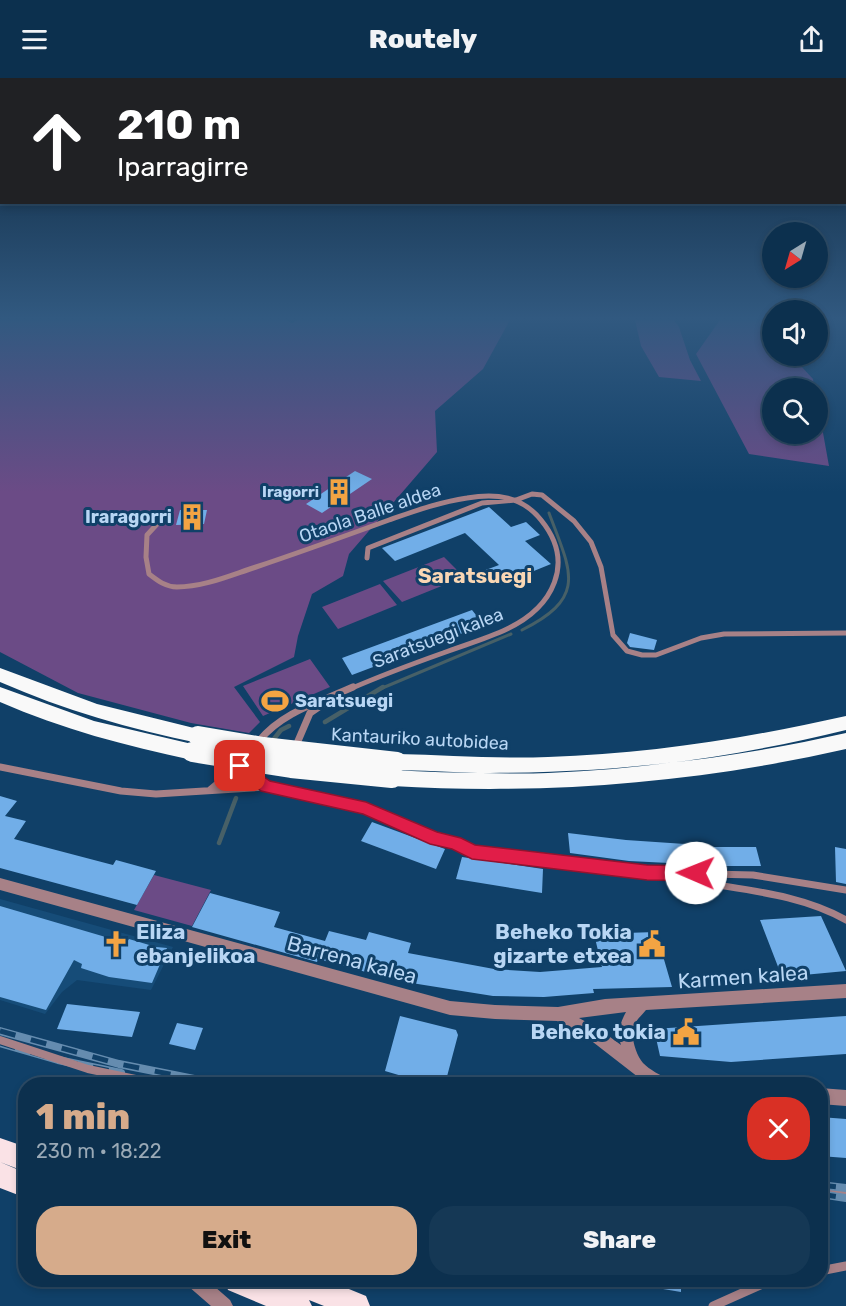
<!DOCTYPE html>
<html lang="en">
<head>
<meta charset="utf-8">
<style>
  body { margin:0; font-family:Rubik,sans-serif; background:#153855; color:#f1f3f6; height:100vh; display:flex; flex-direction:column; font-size:22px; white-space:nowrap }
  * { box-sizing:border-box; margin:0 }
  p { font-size:20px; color:#9aa9b6 }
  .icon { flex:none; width:33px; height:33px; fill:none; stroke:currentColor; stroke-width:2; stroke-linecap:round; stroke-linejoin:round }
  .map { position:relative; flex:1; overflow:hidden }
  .panel { position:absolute; left:18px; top:999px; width:810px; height:210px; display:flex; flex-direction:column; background:#0c304e; border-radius:24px; box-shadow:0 3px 9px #0003,0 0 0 2px #2c4b66 }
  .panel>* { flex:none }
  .hud { position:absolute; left:0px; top:0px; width:846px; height:126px; box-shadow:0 3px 9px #0003,0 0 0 2px #2c4b66; background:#202124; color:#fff; overflow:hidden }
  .needle { width:39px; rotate:217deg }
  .fabs { position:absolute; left:762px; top:144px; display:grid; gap:12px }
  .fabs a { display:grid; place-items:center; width:66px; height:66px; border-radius:50%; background:#0c304e; box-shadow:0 3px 9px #0003,0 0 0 2px #2c4b66; font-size:30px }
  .pin { position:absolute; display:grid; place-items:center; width:51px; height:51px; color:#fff; margin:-26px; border-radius:12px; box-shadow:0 3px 9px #0006 }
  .me { position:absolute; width:66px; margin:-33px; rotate:271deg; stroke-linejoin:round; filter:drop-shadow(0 0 4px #0008) }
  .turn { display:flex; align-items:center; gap:21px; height:126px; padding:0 18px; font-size:27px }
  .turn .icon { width:78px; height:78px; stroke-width:2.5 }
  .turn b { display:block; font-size:42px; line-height:51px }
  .round { display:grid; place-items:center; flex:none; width:63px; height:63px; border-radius:24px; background:#153855 }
  .head { display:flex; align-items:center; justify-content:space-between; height:102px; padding:0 18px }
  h1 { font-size:36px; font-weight:800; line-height:45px; color:#d6ab8b }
  .primary-button { display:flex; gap:12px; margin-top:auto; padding:12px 18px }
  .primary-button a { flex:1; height:69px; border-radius:24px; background:#d6ab8b; color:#111; font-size:24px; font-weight:800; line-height:69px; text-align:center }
  .primary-button a+a { background:#153855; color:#f1f3f6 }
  header { display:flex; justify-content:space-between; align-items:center; height:78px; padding:0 18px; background:#0c304e; font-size:27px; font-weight:800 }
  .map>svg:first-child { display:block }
</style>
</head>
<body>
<header><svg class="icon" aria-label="menu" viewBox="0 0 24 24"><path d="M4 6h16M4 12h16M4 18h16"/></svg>Routely<svg class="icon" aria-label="share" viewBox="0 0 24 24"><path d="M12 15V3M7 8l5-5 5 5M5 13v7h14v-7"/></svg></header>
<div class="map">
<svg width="846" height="1228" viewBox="0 0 846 1228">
  <rect width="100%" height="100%" fill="#104068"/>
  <path fill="#164c78" d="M0,821l173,48 -22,43 -74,-10 -15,12 -17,22 -45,-14z"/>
  <path fill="#6b4b86" d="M0,242h286l6,3 6,-3h212l-27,49 -48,42 2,41 -88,102 -6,22 -31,18 -14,42 -4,21 -60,30 26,35 -11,11 -58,-10 -113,-30 -78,-41z
    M635,242h39l5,7 11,33 11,21 -42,-4 -18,-31z
    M720,242h52v36h29l-1,9 13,14 1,9h-42v46h46v-29l11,61 -80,-12 -53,-100z
    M444,479l20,20 -62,25 -19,-21z
    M380,506l17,21 -59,24 -16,-22z
    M310,581l20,28 -67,29 -20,-30z
    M154,797l57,15 -19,36 -58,-16z"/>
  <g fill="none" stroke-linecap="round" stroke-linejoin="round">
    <path stroke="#476067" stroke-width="3" d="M522,552c66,-33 49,-58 27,-117
      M380,611l131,-55"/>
    <path stroke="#476067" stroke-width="4.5" d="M325,644l58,-35
      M273,662l8,-10 8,-4
      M219,765l17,-45"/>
  </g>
  <path fill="#71aee8" d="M355,393l17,8 -50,34 -16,-9z
    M489,429l22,20 15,-5 14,13 -15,6 26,23 -54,22 -14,-15 16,-6 -34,-32 -70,28 -13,-13z
    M180,432h27l-3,14 -28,1z
    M472,532l12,15 -132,50 -10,-17z
    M630,555l27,7 -3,10 -24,-3 -3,-4z
    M0,718l17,5 -12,15 21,5 -12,18 99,26 3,-5 40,11 -19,34 -137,-37z
    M372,744l73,27 -9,20 -75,-28z
    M568,755l58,7 59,4 4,20 -60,-3 -59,-8z
    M714,769h42l5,19h-42z
    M835,769l11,2v35l-10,-2z
    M462,779l81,12 -1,24 -86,-14z
    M210,815l70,19 -6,15 51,14 4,-10 37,9 3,-8 42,11 -3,10 86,16 46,3 62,-5 -8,-33 62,-2 16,55 -79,2 1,4 -50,4 -51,-1 -94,-15 -81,-22 -1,3 -125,-35z
    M0,828l126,37 3,-4 27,8 11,1 -15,35 -43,-6 -28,-9 1,-4 -8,-4 -28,50 -46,-13z
    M821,838l25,55 -64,6 -22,-57z
    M67,926l73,8 -8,25 -75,-8z
    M400,938l56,14 2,5 -13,49h-16l-44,-13z
    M846,938v38l-115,8 -71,-6 -6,-27z
    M177,945l26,5 -8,22 -26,-6z
    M820,1039l26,2v39l-26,-2z
    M640,1202h41v12l-42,-7z"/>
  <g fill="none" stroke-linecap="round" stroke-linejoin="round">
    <path stroke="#a78187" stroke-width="8" d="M820,1115l26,2"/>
    <path stroke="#a78187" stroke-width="5" d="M159,444l-12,13 -1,22 3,17c9,7 17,13 28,13 27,0 54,-12 79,-20 45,-15 89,-31 133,-47 26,-9 51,-18 78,-22 29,-5 55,-2 74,22 35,43 12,87 -34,109 -21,10 -43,16 -64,24 -31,11 -63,23 -93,36
      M367,480l1,-10 114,-45 34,-3 16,-6 10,1 32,26 17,21 10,25 12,68 14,16 15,4h14l45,-17 23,-4 122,-1"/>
    <path stroke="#a78187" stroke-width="7" d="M259,663c23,-29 61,-39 94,-54
      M298,663l12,-28 16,-11
      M240,688l26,21
      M0,689l121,24 35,3 110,-7 100,21 46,22 43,13 17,9c82,10 165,19 246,33 44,7 89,13 128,35
      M210,712l31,-26
      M668,795l85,2 93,15"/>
    <path stroke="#a78187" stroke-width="9" d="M820,1193l26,-5
      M713,1228l56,-25 10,-1"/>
    <path fill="#a78187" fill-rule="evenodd" d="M0,800l450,123 45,4 63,2 47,-8 241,-15v14l-200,12c-4,5 -10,10 -12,16 -4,10 2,29 9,37 7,7 17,12 25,16l2,5h-23l-58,-45 -32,-18 -62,-2 -45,-4 -450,-125zM626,934c-6,11 -9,21 -5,33l-22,-16 -20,-11z
      M820,1010l26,2v16l-26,-2z
      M185,1202h22l23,20 3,6h-22l-23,-20z"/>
    <path fill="#fae2e6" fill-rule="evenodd" d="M0,1060l26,9v25l-26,-10z
      M0,1084l26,11v25l-26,-10z
      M224,1202h45l16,7 -2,-7h44l39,16 4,10h-46l-15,-6 3,6h-46l-38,-16z"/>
    <path fill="#f9f9f9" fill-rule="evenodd" d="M0,590l97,36 101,25 7,2 2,5 -2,5 -7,2c-68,-14 -134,-33 -198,-61z
      M0,609l94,34 98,23 7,3 3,5 -3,5 -7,3c-66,-14 -130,-31 -192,-58z
      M846,638v14c-98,24 -197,39 -298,43 -50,2 -101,-2 -151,-3l-7,-2 -3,-6 3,-6 7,-2c50,1 100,5 151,3 101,-3 200,-19 298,-41z
      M846,655v16c-150,34 -300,46 -454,37l-7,-2 -3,-6 3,-6 7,-2c154,9 304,-3 454,-37z"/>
    <defs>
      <path id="rail" d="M0,953l119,33 100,20
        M0,965l58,17 63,13
        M820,1107l26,3
        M820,1116l26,4"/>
    </defs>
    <use href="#rail" stroke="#658caf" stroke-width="8"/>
    <use href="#rail" stroke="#104068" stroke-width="5" stroke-dasharray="16" stroke-linecap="butt"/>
    <path stroke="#a78187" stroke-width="8" d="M0,962l88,29 71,15"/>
    <path stroke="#f9f9f9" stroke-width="20" d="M198,658l65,11 134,15
      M192,674l99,16 101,10"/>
  </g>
  <linearGradient id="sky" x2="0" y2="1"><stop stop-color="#092339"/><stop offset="0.58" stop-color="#315980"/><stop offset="1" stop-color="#315980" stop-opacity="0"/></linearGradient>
  <rect width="846" height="414" fill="url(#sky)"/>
  <path fill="#e11d48" stroke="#92132f" stroke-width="1.5" d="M240,682l30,21 96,21 71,30 24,6 14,7 172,20 49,1 6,2 2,5 -2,6 -6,2 -49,-1 -175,-21 -20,-10 -22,-5 -67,-30 -102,-23 -27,-21 -2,-4 2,-4z"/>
  <defs>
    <symbol id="building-bare" viewBox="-9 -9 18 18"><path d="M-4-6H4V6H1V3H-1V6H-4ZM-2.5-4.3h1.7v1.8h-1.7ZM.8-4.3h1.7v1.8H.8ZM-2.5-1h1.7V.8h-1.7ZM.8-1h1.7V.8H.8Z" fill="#f3a443" stroke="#104068" stroke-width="2.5" paint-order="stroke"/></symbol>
    <symbol id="stadium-bare" viewBox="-9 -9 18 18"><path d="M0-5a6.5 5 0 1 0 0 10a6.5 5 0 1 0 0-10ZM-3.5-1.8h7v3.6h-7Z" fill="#f3a443" stroke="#104068" stroke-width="2.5" paint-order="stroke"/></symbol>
    <symbol id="church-bare" viewBox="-9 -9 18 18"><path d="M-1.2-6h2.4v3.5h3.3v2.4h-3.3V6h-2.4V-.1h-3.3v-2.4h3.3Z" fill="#f3a443" stroke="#104068" stroke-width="2.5" paint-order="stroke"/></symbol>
    <symbol id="civic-bare" viewBox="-9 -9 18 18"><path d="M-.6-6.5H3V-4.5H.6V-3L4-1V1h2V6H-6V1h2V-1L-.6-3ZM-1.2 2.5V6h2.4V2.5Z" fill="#f3a443" stroke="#104068" stroke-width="2.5" paint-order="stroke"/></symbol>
  </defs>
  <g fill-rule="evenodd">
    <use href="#building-bare" x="320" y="395" width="38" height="38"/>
    <use href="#building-bare" x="173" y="420" width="38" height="38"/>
    <use href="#stadium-bare" x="256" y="604" width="38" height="38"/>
    <use href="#church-bare" x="97" y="847" width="38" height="38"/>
    <use href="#civic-bare" x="633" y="847" width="38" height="38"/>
    <use href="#civic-bare" x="667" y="935" width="38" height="38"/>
  </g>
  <g text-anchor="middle" stroke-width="6" stroke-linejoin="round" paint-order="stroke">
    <g font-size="15" font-weight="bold" fill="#b8d6f4" stroke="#104068" text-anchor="end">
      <text x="319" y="419">Iragorri</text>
    </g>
    <g font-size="18" fill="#b8d6f4" stroke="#104068">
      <text transform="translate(370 435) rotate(-19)" y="6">Otaola Balle aldea</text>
      <text transform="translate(438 560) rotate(-21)" y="6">Saratsuegi kalea</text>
      <text transform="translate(420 661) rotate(3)" y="6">Kantauriko autobidea</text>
    </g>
    <g font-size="18" font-weight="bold" fill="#b8d6f4" stroke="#104068" text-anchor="end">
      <text x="172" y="445">Iraragorri</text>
      <text x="295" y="629" text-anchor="start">Saratsuegi</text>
    </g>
    <g font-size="21" font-weight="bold" fill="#f9d7b4" stroke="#104068">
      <text x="475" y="505">Saratsuegi</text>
    </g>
    <g font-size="21" font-weight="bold" fill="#b8d6f4" stroke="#104068" text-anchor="end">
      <text x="136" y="861" text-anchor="start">Eliza<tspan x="136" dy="24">ebanjelikoa</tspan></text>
      <text x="632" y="861">Beheko Tokia<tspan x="632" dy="24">gizarte etxea</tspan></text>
      <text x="666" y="961">Beheko tokia</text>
    </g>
    <g font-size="21" fill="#b8d6f4" stroke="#104068">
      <text transform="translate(352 882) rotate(15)" y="7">Barrena kalea</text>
      <text transform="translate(743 899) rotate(-4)" y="7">Karmen kalea</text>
    </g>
  </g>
</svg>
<div class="fabs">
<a><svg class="needle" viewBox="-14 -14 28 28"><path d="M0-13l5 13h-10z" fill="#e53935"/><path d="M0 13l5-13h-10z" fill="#9aa9b6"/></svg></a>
<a><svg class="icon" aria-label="sound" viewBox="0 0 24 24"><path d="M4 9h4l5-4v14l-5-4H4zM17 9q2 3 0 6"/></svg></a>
<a><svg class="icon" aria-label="search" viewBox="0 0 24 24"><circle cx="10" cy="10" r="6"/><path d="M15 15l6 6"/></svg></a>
</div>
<div class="pin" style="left:240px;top:688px;background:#d93025"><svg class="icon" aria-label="arrive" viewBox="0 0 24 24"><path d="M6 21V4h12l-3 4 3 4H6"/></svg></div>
<svg class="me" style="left:696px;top:795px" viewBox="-20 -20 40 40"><circle r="19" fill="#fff"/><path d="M0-13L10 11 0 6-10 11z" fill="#e11d48"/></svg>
<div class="hud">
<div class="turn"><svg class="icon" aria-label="ahead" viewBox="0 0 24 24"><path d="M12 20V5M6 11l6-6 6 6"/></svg><div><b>210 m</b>Iparragirre</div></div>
</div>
<section class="panel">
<div class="head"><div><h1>1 min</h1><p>230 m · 18:22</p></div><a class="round" style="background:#d93025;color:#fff"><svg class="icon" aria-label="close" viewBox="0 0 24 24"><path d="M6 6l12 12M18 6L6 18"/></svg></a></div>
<div class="primary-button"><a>Exit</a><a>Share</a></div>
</section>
</div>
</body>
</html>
